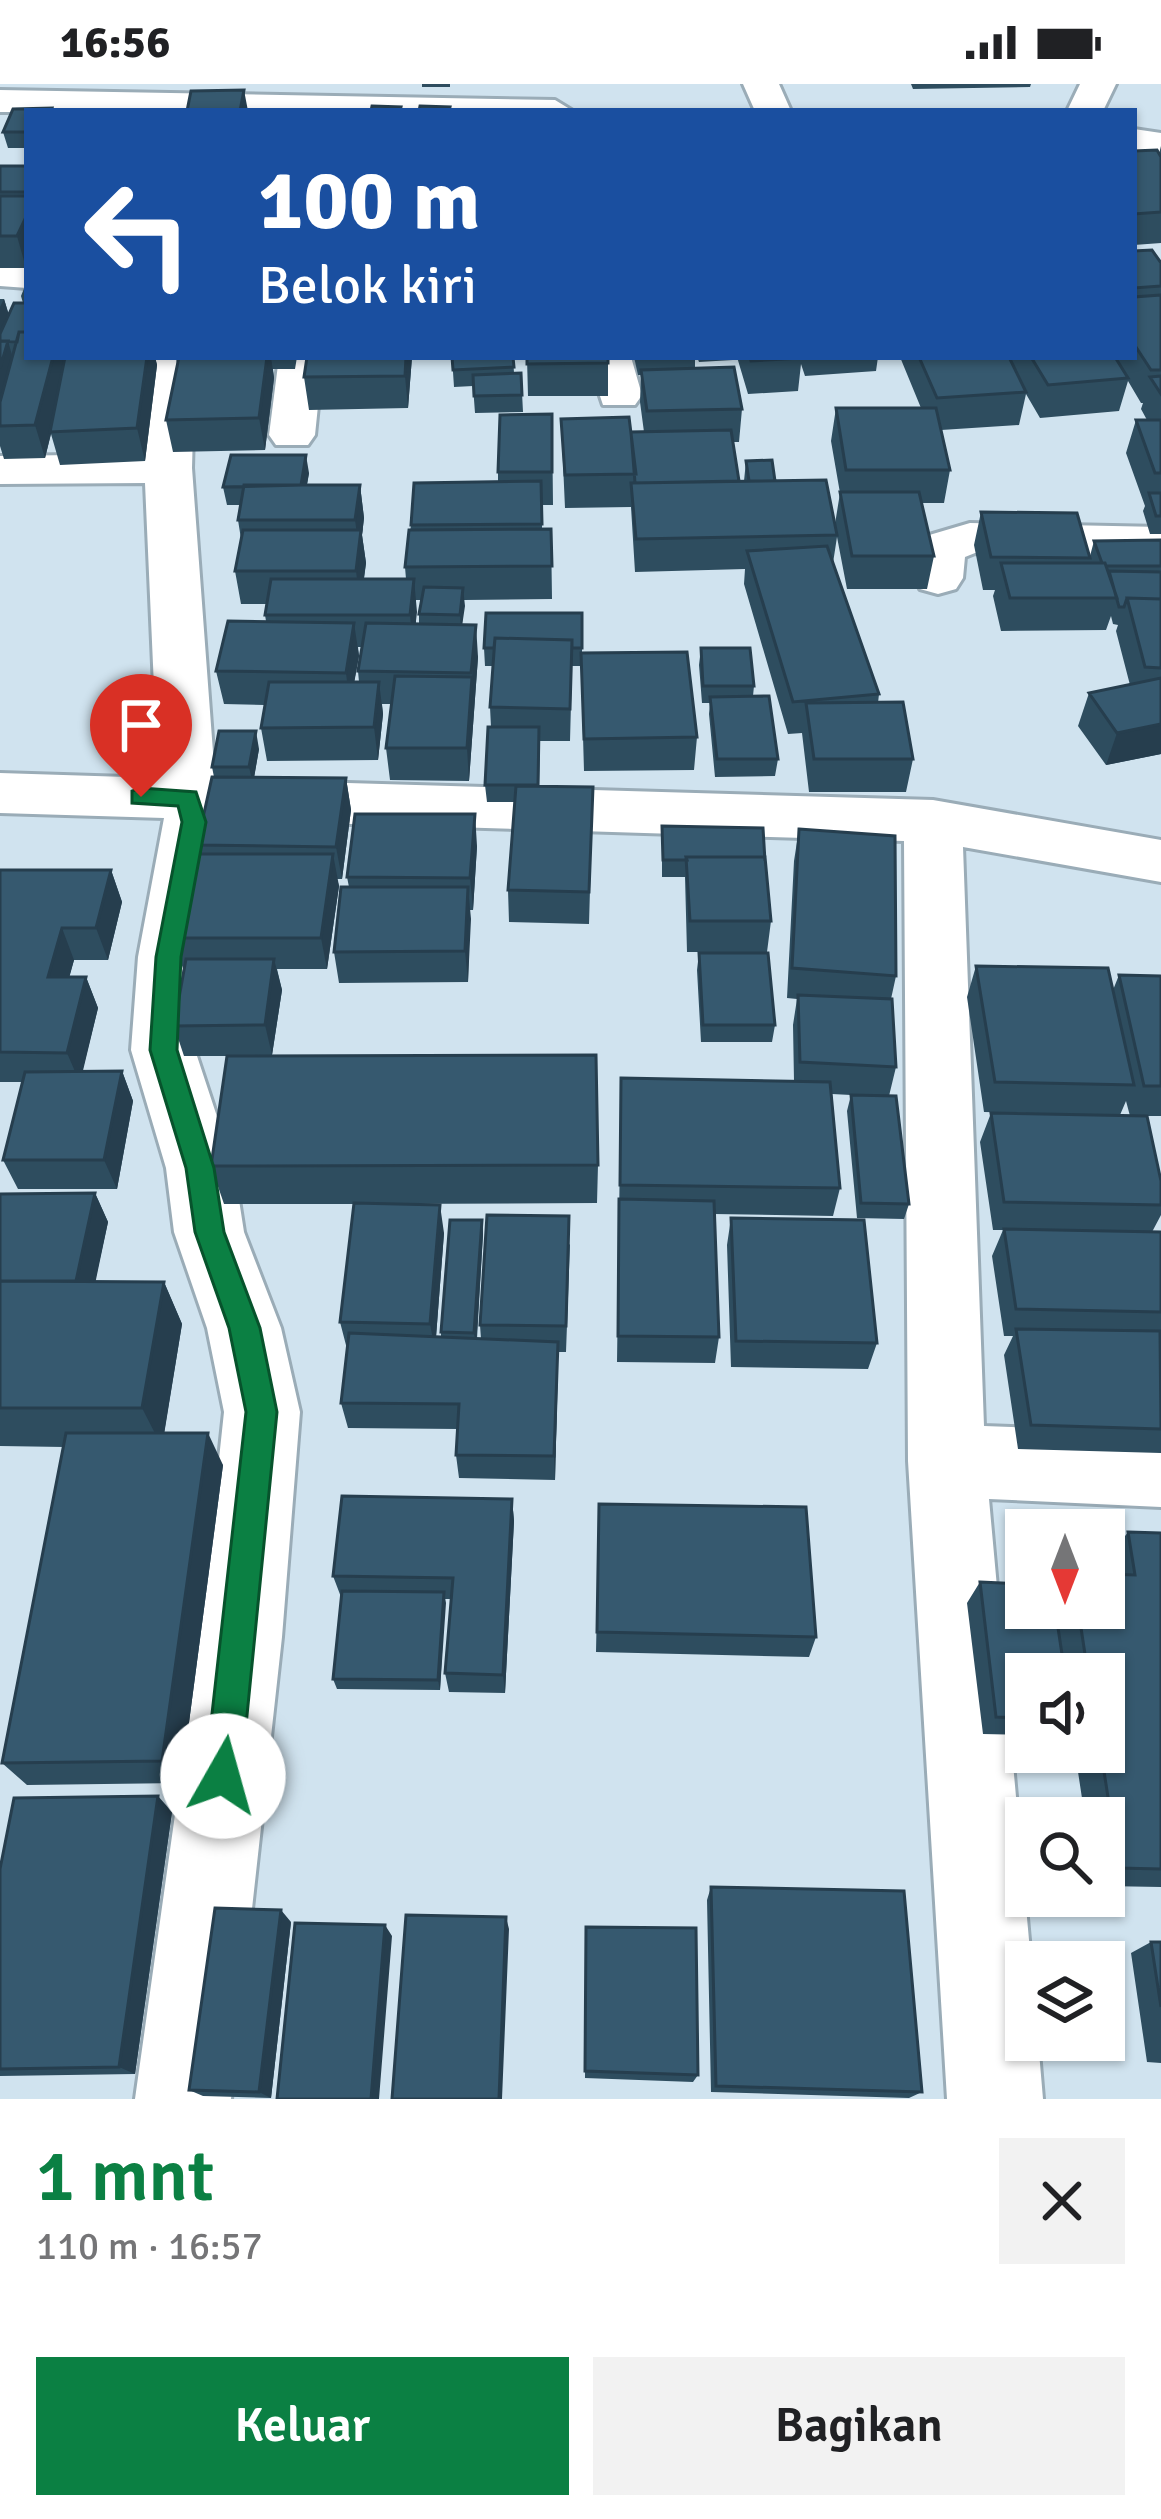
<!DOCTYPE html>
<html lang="id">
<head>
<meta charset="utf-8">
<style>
  body { margin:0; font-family:Signika,sans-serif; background:#f2f2f2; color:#202124; height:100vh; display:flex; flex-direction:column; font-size:45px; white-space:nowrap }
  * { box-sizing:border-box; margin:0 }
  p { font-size:39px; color:#757577 }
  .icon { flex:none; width:66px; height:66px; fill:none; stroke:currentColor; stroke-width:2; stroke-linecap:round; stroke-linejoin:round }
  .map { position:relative; height:2015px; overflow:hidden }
  .side { display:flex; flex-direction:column; background:#fff; flex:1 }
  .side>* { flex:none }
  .top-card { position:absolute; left:24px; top:24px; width:1113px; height:252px; border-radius:0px; box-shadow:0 3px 9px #0004; background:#1a4fa0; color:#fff; overflow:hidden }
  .needle { width:78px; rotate:180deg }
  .tools { position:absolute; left:1005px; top:1425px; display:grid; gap:24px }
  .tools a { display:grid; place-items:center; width:120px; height:120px; border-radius:0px; background:#fff; box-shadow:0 3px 9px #0004; font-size:60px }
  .pin { position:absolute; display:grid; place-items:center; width:102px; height:102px; color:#fff; margin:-123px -51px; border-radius:50% 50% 50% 0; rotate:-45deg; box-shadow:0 0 12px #0007 }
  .pin .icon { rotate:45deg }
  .me { position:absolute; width:132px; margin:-66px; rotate:7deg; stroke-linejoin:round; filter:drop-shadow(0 0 9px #0008) }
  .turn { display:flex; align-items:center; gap:42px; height:252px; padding:0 36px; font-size:54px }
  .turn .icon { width:156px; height:156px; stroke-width:2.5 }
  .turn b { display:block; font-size:84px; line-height:102px }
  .round { display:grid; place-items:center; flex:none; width:126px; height:126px; border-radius:0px; background:#f2f2f2 }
  .headline { display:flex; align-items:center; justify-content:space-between; height:204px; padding:0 36px }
  h1 { font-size:72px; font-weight:600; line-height:90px; color:#0b8043 }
  .cta { display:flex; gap:24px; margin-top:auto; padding:24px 36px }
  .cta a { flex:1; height:138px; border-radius:0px; background:#0b8043; color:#fff; font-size:48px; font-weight:600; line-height:138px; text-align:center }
  .cta a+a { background:#f2f2f2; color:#202124 }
  .status { display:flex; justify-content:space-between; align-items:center; height:84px; padding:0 60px; background:#fff; direction:ltr }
  .status svg { height:33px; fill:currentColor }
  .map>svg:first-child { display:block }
</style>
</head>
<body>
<div class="status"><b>16:56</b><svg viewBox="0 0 49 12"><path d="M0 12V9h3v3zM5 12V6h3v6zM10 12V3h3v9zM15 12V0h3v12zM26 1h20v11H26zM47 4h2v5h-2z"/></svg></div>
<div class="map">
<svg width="1161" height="2015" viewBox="0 0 1161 2015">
  <rect width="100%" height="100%" fill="#d0e3ef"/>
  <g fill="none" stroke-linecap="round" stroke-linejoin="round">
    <defs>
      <path id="minor" d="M743,0h36l12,27h-36z
        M1080,0h36l-13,27h-36z
        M0,6l555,10 18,11 -573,1z
        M1134,45l27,4v22l-27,-4z
        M27,178v26l-27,-2v-22z
        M151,273h44l-3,111 23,311 718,21 228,40v42l-198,-35 21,579 177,7v74l-172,-8 42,463h-5v78h12l5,59h-96l-39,-638 -4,-620 -682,-21 -22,137 -5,93 39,118 10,64 37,96 19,84 -18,225 -51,462h-96l65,-462 24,-225 -17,-84 -33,-96 -8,-64 -35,-118 7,-93 26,-139 -164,-5v-40l158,5 -13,-295 -145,1v-28l145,-2z
        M279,273h44l-8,78 -7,10h-32l-7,-10z
        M587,273h44l11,38 -7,10h-32z
        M970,439l191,4v30l-186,-4 -10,4 -2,21 -7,11 -18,5 -18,-5 -9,-24 15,-29z"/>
    </defs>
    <use href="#minor" stroke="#9aacb7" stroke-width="6"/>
    <use href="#minor" fill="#fff" fill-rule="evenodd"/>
  </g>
  <path fill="#2e4d5f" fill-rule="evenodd" d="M422,0h28v3h-28z
    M911,0h120l-1,3 -117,2z
    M27,27v37h-19l-5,-16z
    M1161,62v97l-27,2v-94l25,3z
    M0,82h27l-1,102h-26z
    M1134,167l27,12v271h-11l-7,-23 2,-5 -19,-53 10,-33h11l-6,-11 2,-6h-2l-13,-22 -9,30 -79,7 -14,-24 -7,31 -78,5 9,40 -6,33h-22l12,53 -7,33h-80l-10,-52 -4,26 46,131 -1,9 35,56 -7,33h-97l-7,-59 -14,1 -44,-150 1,-15 -110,3 -4,-65 -66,1 -4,-89 70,13h13l-4,-30 1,-27h-3l-4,-18h61v11l47,41 -3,33h-6l6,39h5l2,-20 89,63 5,-31 -9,-52 5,-33h85l-21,-51h234z
    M27,197v76h128l2,8 -12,96 -85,4 -9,-31 -6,24 -41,1 -4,-13v-147h4l5,16 14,-12 -2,-7z
    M176,273h121l-2,12h-22l1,9 -9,72 -92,2 -7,-32 11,-56z
    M307,273h105l-4,51 -99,2 -5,-33z
    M452,273h61l1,16h7l2,39 -48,1 -2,-27 -19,1z
    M519,273h89v39h-80l-1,-38z
    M697,273h36v3l-34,2z
    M737,273h141l-2,14 -71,5 -4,-12 -3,27 -50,3z
    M552,330l1,91h-11v24h9l1,70 -88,1 -2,24 16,33 -9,124 -79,-1 -4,-32 5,-44h-9l1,10 -5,46 -111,1 -6,-33 4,-23 -41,-1 -8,-33 50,-50 -1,-6 2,-11h-26l-6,-33 6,-32 -3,-19 2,-15h-13l-4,-18 86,-14 -2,12h53l4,33 -2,17 4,28 -2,16h42l-1,-12 6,-42 87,-43v-10zM416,516h5l-2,14v10h-3zM358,563h4l-4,24 1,11h-5l5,-26z
    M981,428l109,44 4,-15 67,-1v214l-55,11 -28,-39 11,-33 41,-8 -14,-54 2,-6 -5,-1 -2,-8 -5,14 -105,1 -8,-35 2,-6h-12l-9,-45z
    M582,529v40l115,84 -3,33 -110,1 -3,-105h-9l-2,75h-30l-1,45 53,33 -3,105 -80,-2 -1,-32 6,-88h-27l-2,-17 6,-58 -1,-20 3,-41h-8l-1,-18z
    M701,564l53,38 -1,10 25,63 -3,17 -60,1 -6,-63 1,-11h-8l-3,-38z
    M259,665l-5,28 92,1 5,32 -9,69h-5l2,7 -12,83h-50l5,21 -10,65 326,110 -1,38 -213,1 60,29 -8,104h5v-5l41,-112 1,14 -6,105h4l-1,-14 90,-81 -4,108h-8l-3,128 -96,-2 -3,-23 2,-26 -110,-1 -7,-25 6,-54 -7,-27 14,-118h-130l-13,-38 16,-110h-43l-10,-30 9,-57 -9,-31 26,-84 -3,-9 17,-68 -2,-10z
    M662,742l109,95 -4,31h-80l-2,-75h-23z
    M799,745l97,147 -5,23 5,68 -7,29 20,108 -5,15 -47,-1 -10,-107 4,-16 -19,-1 8,94 -7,28 -119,-2 5,123 -4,26 -98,-1 4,-284 173,3 -1,-56 4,-26 -10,-1 7,-137z
    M477,762l-4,64h-3l-2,72 -129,1 -5,-31 15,-65 -2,-10z
    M0,786h111l11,32 -14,58h-34l-5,17h17l12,31 -16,64 40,-1 11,30 -16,88h-99l-15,-29 20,-78h-23z
    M699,869l76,72 -3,17h-71l-4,-72z
    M976,882l137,24 6,-15 42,1v140h-31l-4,-15 -6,14 -136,-3 -17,-115z
    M991,1029l170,68v34l-9,17h9v221l-143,-4 -14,-94 9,-19h-9l-12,-80 11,-26h-10l-13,-88z
    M95,1109l13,29 -13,59 69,1 18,42 -18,109 59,32 -42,318 -154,2 -25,-22 62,-316 -64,-1v-252z
    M731,1134l146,125 -9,26 -137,-2 -4,-122z
    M512,1415l2,22 -9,172 -56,-1 -4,-19 6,-74h-6l-5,91 -103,-1 -4,-10 8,-82 -8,-21z
    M599,1420l217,133 -7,20 -213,-5z
    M1128,1448l33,1v354l-57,-1v-68h-19l-10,-66h29v-78h-78v61l-43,-1 -16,-131 13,-21 46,26h78l4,-34 -2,-12z
    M172,1728l-37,262 -135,2v-207z
    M711,1803l211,205 -13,6 -198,-6 -4,-192z
    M291,1838l-20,176 -68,-2 -14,-6z
    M586,1843l112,148 -5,7 -108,-4z
    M1151,1858h10v121l-14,-1 -16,-109z"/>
  <path fill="#263e4e" d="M244,6l4,21h-8z
    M27,131v51l-1,2 -9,-32z
    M4,215l5,17 -9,19v-28z
    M8,257l9,32 -17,53v-58z
    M53,273h14l1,6 -23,95 -10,-33z
    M147,273h8l2,8 -12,96 -8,-33z
    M267,273h4l3,21 -9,72 -6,-32z
    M406,273h6l-4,51 -3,-32z
    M306,371l3,18 -6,32 -3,-18z
    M360,401l4,33 -2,17 4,28 -6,41 -4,-33 3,-23 -4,-28z
    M414,495l3,33 -4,35 -3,-32z
    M463,504l2,18 -4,27 -1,-18z
    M354,539l5,33 -9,50 -4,-33z
    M476,541l2,32 -9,124 -2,-33z
    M379,598l4,32 -5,46 -4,-33z
    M1161,640v30l-55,11 11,-32z
    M256,647l3,18 -6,35 -4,-17z
    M346,694l5,32 -9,69 -6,-32z
    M475,730l2,32 -4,64 -3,-32z
    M333,770l6,32 -12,83 -6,-31z
    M111,786l11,32 -14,58 -12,-32z
    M468,803l3,32 -3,63 -3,-31z
    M62,844l12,32 -13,48 -13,-31z
    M274,875l8,31 -10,65 -7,-30z
    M86,893l12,31 -18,75 -13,-30z
    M122,987l11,30 -16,88 -13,-29z
    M95,1109l13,29 -19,91 -14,-27z
    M440,1121l4,28 -9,117 -5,-26z
    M482,1136l1,14 -7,113 -2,-14z
    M164,1198l18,42 -20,123 -20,-39z
    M558,1258v26l-3,112 -1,-24z
    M208,1349l15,32 -42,318 -19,-22z
    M512,1415l2,22 -9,172 -2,-18z
    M444,1508l2,11 -6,87 -2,-10z
    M158,1712l14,16 -37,262 -16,-7z
    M281,1826l10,12 -20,176 -12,-6z
    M506,1833l3,12 -7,170h-3z
    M385,1841l7,11 -13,163h-8z"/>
  <path fill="#36596f" stroke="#263e4e" stroke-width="3" d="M244,6l-4,21h-53l4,-20z
    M372,22l29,1 -1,4h-29z
    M420,22l30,1 -1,4h-30z
    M52,24l-1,3h-24v21h-24l10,-23z
    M1157,66l4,7v55l-27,2v-63z
    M0,82h27v26h-27z
    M0,112h27v19l-10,21h-17z
    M1152,166l9,13v23l-27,2v-37z
    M1161,211v75h-10l-17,-26v-47z
    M14,219h13v29h-8l-2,10 -17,-1v-7z
    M19,248h8v25h26l-18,68 -35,1v-24z
    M0,257h8l-8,27z
    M65,273h82l-10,71 -87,4z
    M179,273h88l-8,61 -93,2z
    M307,273h99l-1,19 -101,1z
    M452,273h61l1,10 -61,3z
    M527,273h81v6l-81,1z
    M750,273h51l1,1 -51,3z
    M919,273h90l17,35 -89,6z
    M1031,273h84l13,21 -80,7z
    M734,283l8,42 -95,2 -6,-41z
    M521,289l1,22 -48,1 -1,-21z
    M1161,292v18l-11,-17z
    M836,324h100l14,62h-104z
    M552,330v58h-54l2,-57z
    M629,333l7,57 -71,1 -4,-56z
    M1136,336h25v53h-6z
    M731,346l8,51 -104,2 -4,-51z
    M231,371h75l-5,30 -78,2z
    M772,376l3,21h-26l-3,-20z
    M826,396l11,55 -201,4 -5,-56z
    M541,397l1,43 -131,1 3,-42z
    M244,401h116l-5,35h-117z
    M840,408h79l15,64h-82z
    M1149,409h12v23h-5z
    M981,428l96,1 13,45 -99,-1z
    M551,445l1,37 -147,1 4,-37z
    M243,446h118l-5,41h-121z
    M1161,456v26h-55l-1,-3h-3l-8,-22z
    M827,462l52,148 -86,8 -46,-151z
    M1001,479h104l12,35h-107z
    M1109,487l52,1v27l-34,-1 -3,9h-5z
    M271,495h143l-4,36h-145z
    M424,503l39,1 -3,27 -41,-1z
    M1127,514l34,1v69l-16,-1z
    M486,529h96v35h-10v-8l-77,-2 -1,10h-10z
    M228,537l126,2 -8,50 -130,-2z
    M366,539l110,2 -5,48 -113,-2z
    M495,554l77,2 -2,69 -80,-2z
    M701,564h49l4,38h-51z
    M687,568l10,85 -113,2 -3,-86z
    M395,592l77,1 -5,71h-81z
    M1161,594v46l-44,9 -28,-40z
    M269,598h110l-5,45 -113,1z
    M769,612l9,63h-61l-7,-62z
    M903,618l10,57h-99l-8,-56z
    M488,643h51l-1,58h-53z
    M219,647h37l-7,36h-37z
    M212,693l134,1 -10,69 -139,-2z
    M516,702l77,1 -4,105 -81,-2z
    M355,730h120l-5,64 -123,-1z
    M662,742l101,2 2,33v-4h-79l1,3h-24z
    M799,745l96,7 1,140 -104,-8z
    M191,770h142l-12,84h-147z
    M686,773h79l6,64h-81z
    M0,786h111l-15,58h-34l-14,49h38l-19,76 -67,-1z
    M341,803h127l-3,64 -131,1z
    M699,869h69l7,72h-72z
    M186,875h88l-9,66 -91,1z
    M976,882l132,2 26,117 -139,-3z
    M1119,891l42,1v110h-17z
    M798,911l94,4 4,68 -96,-5z
    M596,971l2,110 -387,1 16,-110z
    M122,987l-18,89h-101l22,-88z
    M621,994l209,4 10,106 -220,-3z
    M851,1011l45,1 13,108 -48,-1z
    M991,1029l156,3 14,65v24l-157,-3z
    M95,1109l-19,88h-76v-87z
    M619,1115l95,2 5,136 -101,-1z
    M354,1119l86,2 -10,119 -90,-2z
    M487,1131l82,1 -3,110 -86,-1z
    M731,1134l133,2 13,123 -141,-2z
    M450,1136h32l-8,113 -33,-1z
    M1004,1145l157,3v80l-145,-3z
    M0,1197l164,1 -22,126h-142z
    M1016,1245l144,2 1,98 -130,-4z
    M349,1249l209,9 -4,114 -98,-1 3,-51 -118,-1z
    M66,1349h142l-46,328 -160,2z
    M342,1412l170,3 -9,176 -58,-2 8,-95 -120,-2z
    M599,1420l207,3 10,130 -219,-5z
    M1128,1448l33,1v336l-42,-1 -18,-116h3v-78h-16l-10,-66h26v-34l31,1z
    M980,1498l46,2v24h29l10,66h-39v44l-30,-1z
    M342,1507l102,1 -6,88 -105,-1z
    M158,1712l-39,271 -119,2v-200l14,-71z
    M711,1803l193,4 18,201 -206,-6z
    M215,1824l66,2 -22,182 -70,-2z
    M406,1831l100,2 -7,182h-107z
    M295,1839l90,2 -14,174h-94z
    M586,1843l110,1 2,147 -113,-4z
    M1151,1858h10v65z"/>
  <path fill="#0b8043" stroke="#07532c" stroke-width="3" d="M141,704l55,4 10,30 -25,135 -4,93 37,118 10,64 36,96 17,84 -36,364 -5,12 -13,6 -12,-6 -6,-12 41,-364 -17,-84 -34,-96 -9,-64 -36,-118 6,-93 26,-135 -4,-16 -46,-3v-12z"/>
</svg>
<div class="tools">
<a><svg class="needle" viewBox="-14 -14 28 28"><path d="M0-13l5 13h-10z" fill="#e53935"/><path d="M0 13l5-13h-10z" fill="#757577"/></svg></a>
<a><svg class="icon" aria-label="sound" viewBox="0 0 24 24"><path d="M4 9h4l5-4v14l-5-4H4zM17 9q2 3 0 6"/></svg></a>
<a><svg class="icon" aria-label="search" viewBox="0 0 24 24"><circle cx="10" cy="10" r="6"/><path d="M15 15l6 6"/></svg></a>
<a><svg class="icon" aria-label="layers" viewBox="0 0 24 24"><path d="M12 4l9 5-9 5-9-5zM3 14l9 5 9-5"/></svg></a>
</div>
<div class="pin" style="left:141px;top:713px;background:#d93025"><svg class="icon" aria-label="arrive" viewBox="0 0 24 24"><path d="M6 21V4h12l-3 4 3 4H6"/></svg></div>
<svg class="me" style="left:223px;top:1692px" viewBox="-20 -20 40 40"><circle r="19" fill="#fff"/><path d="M0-13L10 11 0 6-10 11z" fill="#0b8043"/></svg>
<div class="top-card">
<div class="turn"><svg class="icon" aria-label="left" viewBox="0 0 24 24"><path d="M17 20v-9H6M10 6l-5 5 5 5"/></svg><div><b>100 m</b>Belok kiri</div></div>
</div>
</div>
<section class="side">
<div class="headline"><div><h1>1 mnt</h1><p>110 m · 16:57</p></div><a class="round"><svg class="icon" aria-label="close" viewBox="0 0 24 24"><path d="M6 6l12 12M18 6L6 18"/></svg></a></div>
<div class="cta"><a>Keluar</a><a>Bagikan</a></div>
</section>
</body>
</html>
